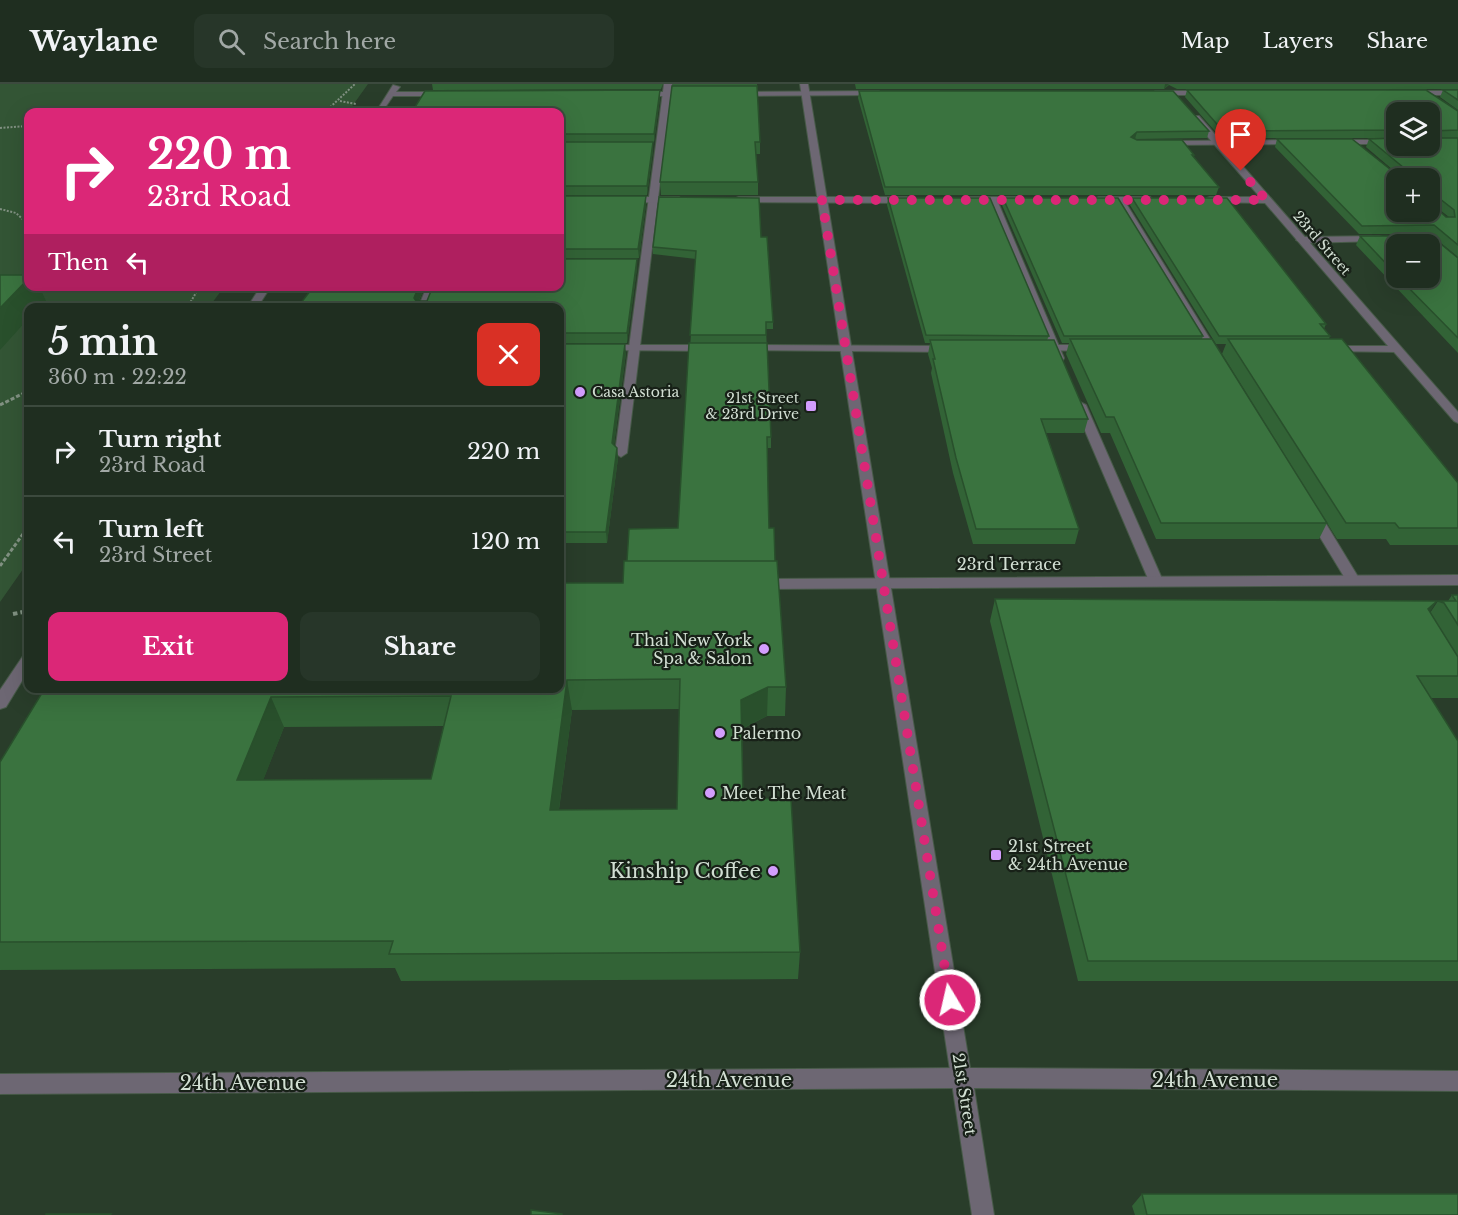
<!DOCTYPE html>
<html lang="en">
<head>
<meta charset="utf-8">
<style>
  body { margin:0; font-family:"Libre Baskerville",serif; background:#273629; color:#f1f3f6; height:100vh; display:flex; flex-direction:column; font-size:22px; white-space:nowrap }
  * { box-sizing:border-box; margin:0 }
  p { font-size:20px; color:#a1a8a5 }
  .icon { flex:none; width:33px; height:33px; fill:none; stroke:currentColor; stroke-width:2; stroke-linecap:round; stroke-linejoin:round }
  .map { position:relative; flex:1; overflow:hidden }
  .drawer { position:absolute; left:24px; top:219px; width:540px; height:390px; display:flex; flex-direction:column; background:#1f2e20; border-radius:12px; box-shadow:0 6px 24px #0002,0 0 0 2px #3c4a3e }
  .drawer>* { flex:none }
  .top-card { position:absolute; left:24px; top:24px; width:540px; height:183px; border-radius:12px; box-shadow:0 6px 24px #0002,0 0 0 2px #3c4a3e; background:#db2777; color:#fff; overflow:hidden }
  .controls { position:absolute; left:1386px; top:18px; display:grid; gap:12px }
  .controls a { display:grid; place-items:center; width:54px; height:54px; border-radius:12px; background:#1f2e20; box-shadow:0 6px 24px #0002,0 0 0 2px #3c4a3e; font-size:30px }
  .pin { position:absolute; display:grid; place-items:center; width:51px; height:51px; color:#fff; margin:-62px -26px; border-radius:50% 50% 50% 0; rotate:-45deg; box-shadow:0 0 6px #0007 }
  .pin .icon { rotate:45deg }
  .me { position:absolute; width:66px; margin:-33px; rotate:351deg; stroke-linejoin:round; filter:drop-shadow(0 0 4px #0008) }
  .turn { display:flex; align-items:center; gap:21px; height:126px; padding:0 24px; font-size:27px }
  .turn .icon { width:78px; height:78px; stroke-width:2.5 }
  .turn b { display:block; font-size:42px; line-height:51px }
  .then { display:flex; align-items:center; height:57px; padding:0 24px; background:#0003; gap:12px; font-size:22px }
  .round { display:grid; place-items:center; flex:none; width:63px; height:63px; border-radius:12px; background:#273629 }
  .summary { display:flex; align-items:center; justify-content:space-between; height:102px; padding:0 24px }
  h1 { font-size:36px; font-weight:700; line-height:45px }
  .button { display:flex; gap:12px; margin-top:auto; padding:12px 24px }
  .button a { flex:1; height:69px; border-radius:12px; background:#db2777; color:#fff; font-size:24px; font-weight:700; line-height:69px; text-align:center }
  .button a+a { background:#273629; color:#f1f3f6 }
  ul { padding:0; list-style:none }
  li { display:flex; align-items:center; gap:18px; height:90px; padding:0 24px; border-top:2px solid #3c4a3e }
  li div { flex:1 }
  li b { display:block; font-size:22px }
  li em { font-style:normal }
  header { display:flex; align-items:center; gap:36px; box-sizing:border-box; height:84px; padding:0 30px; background:#1f2e20; border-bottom:2px solid #3c4a3e }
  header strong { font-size:28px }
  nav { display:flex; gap:33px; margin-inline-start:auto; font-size:21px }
  .search { width:420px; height:54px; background:#273629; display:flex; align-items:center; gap:15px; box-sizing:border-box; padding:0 21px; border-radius:12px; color:#a1a8a5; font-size:22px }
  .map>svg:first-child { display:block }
</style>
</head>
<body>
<header>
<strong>Waylane</strong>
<div class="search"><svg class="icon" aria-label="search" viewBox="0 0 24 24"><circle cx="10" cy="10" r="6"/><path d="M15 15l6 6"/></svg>Search here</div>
<nav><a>Map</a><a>Layers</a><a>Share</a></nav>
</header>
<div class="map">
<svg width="1458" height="1131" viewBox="0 0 1458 1131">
  <rect width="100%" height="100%" fill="#293d2a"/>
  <path fill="#335535" d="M0,0h368l-20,28h-320v174l196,1 -15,20 -181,1v254l-28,40z"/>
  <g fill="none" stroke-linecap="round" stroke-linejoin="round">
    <defs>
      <path id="service" d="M664,0h8l-45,369 -6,4 -6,-4z
        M1297,56l4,2 -1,2 -135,1 -4,-2 4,-2z
        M1333,56h63v4h-60l-4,-2z
        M993,113l4,3 67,158 -1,2h-8l-1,-2 -65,-158z
        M1120,113l4,3 96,155 -1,2h-8l-1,-2 -94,-155z
        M1379,152l3,1v4l-81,2 -5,-3 5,-3z
        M427,202h10l-9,22h-10z
        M1080,318l6,3 77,176 -2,3 -5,2 -7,-5 -75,-176z
        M1313,426l7,4 40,66 -2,3h-10l-2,-3 -40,-66z"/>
      <path id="minor" d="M393,1l7,2 -4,5h48l4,2 -4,2h-51l-11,16h-6z
        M879,7l3,4 -144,1 -4,-2 4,-2z
        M1155,7h51l4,2 -4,2h-54z
        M1410,7h48v4h-51z
        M639,8h51l4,2 -4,2h-54z
        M1193,32h6l259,296v11l-4,-2 -60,-69 -67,-1 -1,-2 5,-3h57l-123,-143 -58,-1v-4l3,-1h50l-67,-77z
        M625,113h54l4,3 -4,3 -57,-1v-4z
        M739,113h168l4,3 -4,3 -171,-1v-4z
        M970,113h51l4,3 -4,3 -54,-1v-4z
        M1099,113h51l4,3 -4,3 -54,-1v-4z
        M261,202h10l-14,22h-10z
        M605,261h105l5,3 -5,3 -109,-1 -1,-2z
        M749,261l201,1 5,3 -5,3 -205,-2 -1,-2z
        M1040,261h48l5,3 -5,3 -52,-1 -1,-2z
        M1458,491v10l-701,4 -7,-5 7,-5z
        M28,571v16l-22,36 -6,2v-19l23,-34z
        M962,984l7,3 3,7 -3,7 -7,3 -962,6v-20z"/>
      <path id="tertiary" d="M800,0h8l162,984 488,3v20l-484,-3 20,127h-22z"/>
    </defs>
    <use href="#service" stroke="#475a48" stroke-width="2"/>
    <use href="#minor" stroke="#475a48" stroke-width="2"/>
    <use href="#tertiary" stroke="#475a48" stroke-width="2"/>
    <path stroke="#819182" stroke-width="2" stroke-dasharray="2 1.5" stroke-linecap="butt" d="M340,17l16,3
      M325,28l30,-28
      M0,44l28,-2
      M0,125l16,4 12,11
      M40,221l182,-1
      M187,224l13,-22"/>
    <path stroke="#819182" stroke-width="3" stroke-dasharray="4 2" stroke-linecap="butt" d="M0,321l28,-14
      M0,482l28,-39"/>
    <path stroke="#819182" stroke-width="4" stroke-dasharray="4.5 3" stroke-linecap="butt" d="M13,530l10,-2"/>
    <use href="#service" fill="#6d6773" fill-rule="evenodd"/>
    <use href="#minor" fill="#6d6773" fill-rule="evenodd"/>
    <use href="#tertiary" fill="#6d6773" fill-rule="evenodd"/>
  </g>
  <path fill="#326336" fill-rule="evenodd" d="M432,0h231l-2,5 -228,1z
    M673,0h84l3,58v12h-4l2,28v13h-97l-1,-13z
    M855,0h603v5h-281l-8,-4 -5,4h-308z
    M660,6v8l-6,44h-94v-30z
    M1187,6l271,21v27h-25h25v119l-28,-23h-71l-84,-87 2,-8 123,38v-1l-34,-29 3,-8 61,7 -34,-34v26h-175l-36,-41zM1431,119l18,14h-3z
    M1443,6h15v20l-18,-13z
    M859,7l350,40 -2,7 -72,1 59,16 -1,2 26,30 -3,8h-331l-27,-97z
    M560,58h93v8l-6,45h-87z
    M560,112h86v8l-7,54h-79z
    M888,114l161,138 -2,4 41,79 -4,14h-38l33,96 -4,15h-102l-20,-71 -22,-100 1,-5 -4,-14 2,-11h-5l-38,-138z
    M1003,114l200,138 -1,3 125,184 -8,16h-163l-46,-106h-9l-35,-79 3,-11h-7l-60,-138z
    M1132,114l194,126 -2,5 6,7 -1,3 129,144v62h-68l-4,-6h-49l-115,-185 4,-10h-10l-86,-139z
    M1360,152l98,22v95l-102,-108zM1396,160l34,34h-34z
    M761,153l12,85v7h-7l5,108v11h-4l1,42 1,38 6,33 11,126 -1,29h-18l-25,13 1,69 57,154 -2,27 -397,2 -6,-13 -395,2v-208l623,-179 4,-22 51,-33 18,-269 -43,-5v-7zM680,625l-3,100 -118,1 13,-100zM444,642l-13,53 -168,1 21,-53z
    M637,175v9l-10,75h-67v-35h-263l17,-22h111l-6,15h8z
    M560,260l66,9 -12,92 3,3 1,10 -11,85h-47z
    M1452,511h6v103h-27l27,43v240h-380l-88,-360 5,-22 435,13v1l8,-12h10z
    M1142,1110l316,21h-323l-3,-9z"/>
  <path fill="#29502c" d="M1165,0h4l-5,5z
    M660,6v8l-6,44v-8z
    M1137,48l-2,7 -4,-2z
    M653,58v8l-6,45v-9z
    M646,112v8l-7,54 -1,-9z
    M637,175v9l-10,75v-10z
    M28,195v7h11l7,15 -6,7h-12v11l-28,31v-42z
    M419,202h6l-9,21 -2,-9z
    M625,260l1,9 -13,100 -1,-10z
    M617,364l1,10 -11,85 -1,-11z
    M1437,517l-14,22 5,-14z
    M567,596l5,30 -17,129 -5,-29z
    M768,603l-1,29 -26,13v-29z
    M271,613l13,30 -32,82 -15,-29z"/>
  <path fill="#3a733f" stroke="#29502c" stroke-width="1.5" fill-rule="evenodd" d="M672,2h85l3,56h-5l3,40h-98z
    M660,6l-6,44h-94v-22h-148l13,-21z
    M1187,6h239l32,21v19l-26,1 1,7h25v107l-24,-20 -72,1 -85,-87h75l48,38 4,-9 -35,-29 27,-1v8h34v-34h-34v18l-173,1zM1396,94h34v34h-34zM1432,111h3l19,15 1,7h-9l-15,-14z
    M1443,6h15v10z
    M859,7h314l36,40 -72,1 -6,5 6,3h45l12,15h-2l27,32h-334z
    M560,58h93l-6,44h-87z
    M560,112h86l-8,53h-78z
    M659,113l100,1 2,39h6l6,85h-7v13h-76l6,-84 -43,-4z
    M888,114h102l59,138 -123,-1z
    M1003,114h115l85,138h-139z
    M1132,114h95l99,126h-6l10,12h-111z
    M1360,152h71l27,22v80l-59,-60h31v-34h-34v30z
    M560,175h77l-10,74h-67v-25h-263l17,-22h105l-5,12 2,3h11l6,-15h127z
    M0,191h28v4l-28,29z
    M1070,255h142l115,184h-166l-47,-106h-8z
    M1228,255h114l116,144v45h-59l-4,-5h-49z
    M930,256h124l34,79h-47l38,110h-103l-20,-71 -23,-99h2z
    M689,259h78l4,94h-4l1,53 1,38h5l1,33h-148l2,-32 49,-1z
    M560,260h65l-13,99 5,5 -11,84h-46z
    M624,477h153l9,126h-18l-27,13 2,98 48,1 9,153 -411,2 4,-13 -393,1v-180l45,-74h515v-105h63zM680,595l-3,130 -127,1 17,-130zM451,612l-20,83 -194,1 34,-83z
    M1452,511h6v30l-14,-22 -6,-2h18z
    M995,515l442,2 -9,8 30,48v19h-41l41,65v220h-370z
    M1142,1110h316v21h-311z
    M531,1126l31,4v1h-31z
    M46,1130h65l-1,1h-64z"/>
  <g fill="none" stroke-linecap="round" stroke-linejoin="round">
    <path stroke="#db2777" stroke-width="10" stroke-dasharray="0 18" d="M950,916l-128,-800h444l-25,-29"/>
  </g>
  <g fill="#d29dfd" stroke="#182118" stroke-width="2">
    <circle cx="580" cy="308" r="6"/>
    <rect x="805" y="316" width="12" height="12" rx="3"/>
    <circle cx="764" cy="565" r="6"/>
    <circle cx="720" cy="649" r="6"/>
    <circle cx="710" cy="709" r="6"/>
    <rect x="990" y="765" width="12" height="12" rx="3"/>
    <circle cx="773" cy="787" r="6"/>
  </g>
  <g text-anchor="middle" stroke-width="4.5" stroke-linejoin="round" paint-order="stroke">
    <g font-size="14" fill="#d2dfd3" stroke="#182118">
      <text transform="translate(1322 159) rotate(49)" y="5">23rd Street</text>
    </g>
    <g font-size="14" fill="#d2dfd3" stroke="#182118" text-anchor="start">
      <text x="592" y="313">Casa Astoria</text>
      <text x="799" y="319" text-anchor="end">21st Street<tspan x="799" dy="16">&amp; 23rd Drive</tspan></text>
    </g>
    <g font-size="16" fill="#d2dfd3" stroke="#182118">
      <text x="1009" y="486">23rd Terrace</text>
      <text transform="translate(965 1010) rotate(81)" y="6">21st Street</text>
    </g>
    <g font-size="16" fill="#d2dfd3" stroke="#182118" text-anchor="start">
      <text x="752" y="562" text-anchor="end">Thai New York<tspan x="752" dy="18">Spa &amp; Salon</tspan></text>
      <text x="732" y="655">Palermo</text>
      <text x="722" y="715">Meet The Meat</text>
      <text x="1008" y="768">21st Street<tspan x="1008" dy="18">&amp; 24th Avenue</tspan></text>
    </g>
    <g font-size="20" fill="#d2dfd3" stroke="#182118" text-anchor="end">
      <text x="761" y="794">Kinship Coffee</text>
    </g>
    <g font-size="20" fill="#d2dfd3" stroke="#182118">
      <text x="729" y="1003">24th Avenue</text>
      <text x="1215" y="1003">24th Avenue</text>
      <text x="243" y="1006">24th Avenue</text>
    </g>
  </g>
</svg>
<div class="controls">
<a><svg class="icon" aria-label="layers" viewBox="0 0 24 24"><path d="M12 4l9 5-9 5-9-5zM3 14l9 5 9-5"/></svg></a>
<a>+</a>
<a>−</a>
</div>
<div class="pin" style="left:1241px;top:87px;background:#d93025"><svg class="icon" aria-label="arrive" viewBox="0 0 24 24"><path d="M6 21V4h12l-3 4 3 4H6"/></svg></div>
<svg class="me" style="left:950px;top:916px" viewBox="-20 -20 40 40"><circle r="17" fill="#db2777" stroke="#fff" stroke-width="3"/><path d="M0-11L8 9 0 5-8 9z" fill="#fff"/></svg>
<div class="top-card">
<div class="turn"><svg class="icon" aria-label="right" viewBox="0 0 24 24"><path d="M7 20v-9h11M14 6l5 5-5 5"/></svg><div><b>220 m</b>23rd Road</div></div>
<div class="then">Then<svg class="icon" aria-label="left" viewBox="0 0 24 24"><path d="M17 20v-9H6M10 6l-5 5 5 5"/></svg></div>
</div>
<section class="drawer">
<div class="summary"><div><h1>5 min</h1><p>360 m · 22:22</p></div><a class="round" style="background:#d93025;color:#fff"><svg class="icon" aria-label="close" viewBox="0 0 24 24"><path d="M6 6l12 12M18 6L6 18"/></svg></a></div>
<ul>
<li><svg class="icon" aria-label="right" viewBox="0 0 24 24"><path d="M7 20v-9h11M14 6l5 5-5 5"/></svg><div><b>Turn right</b><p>23rd Road</p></div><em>220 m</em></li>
<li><svg class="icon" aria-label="left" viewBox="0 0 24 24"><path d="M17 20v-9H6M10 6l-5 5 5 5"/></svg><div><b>Turn left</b><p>23rd Street</p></div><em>120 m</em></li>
</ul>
<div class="button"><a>Exit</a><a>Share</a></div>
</section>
</div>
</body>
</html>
